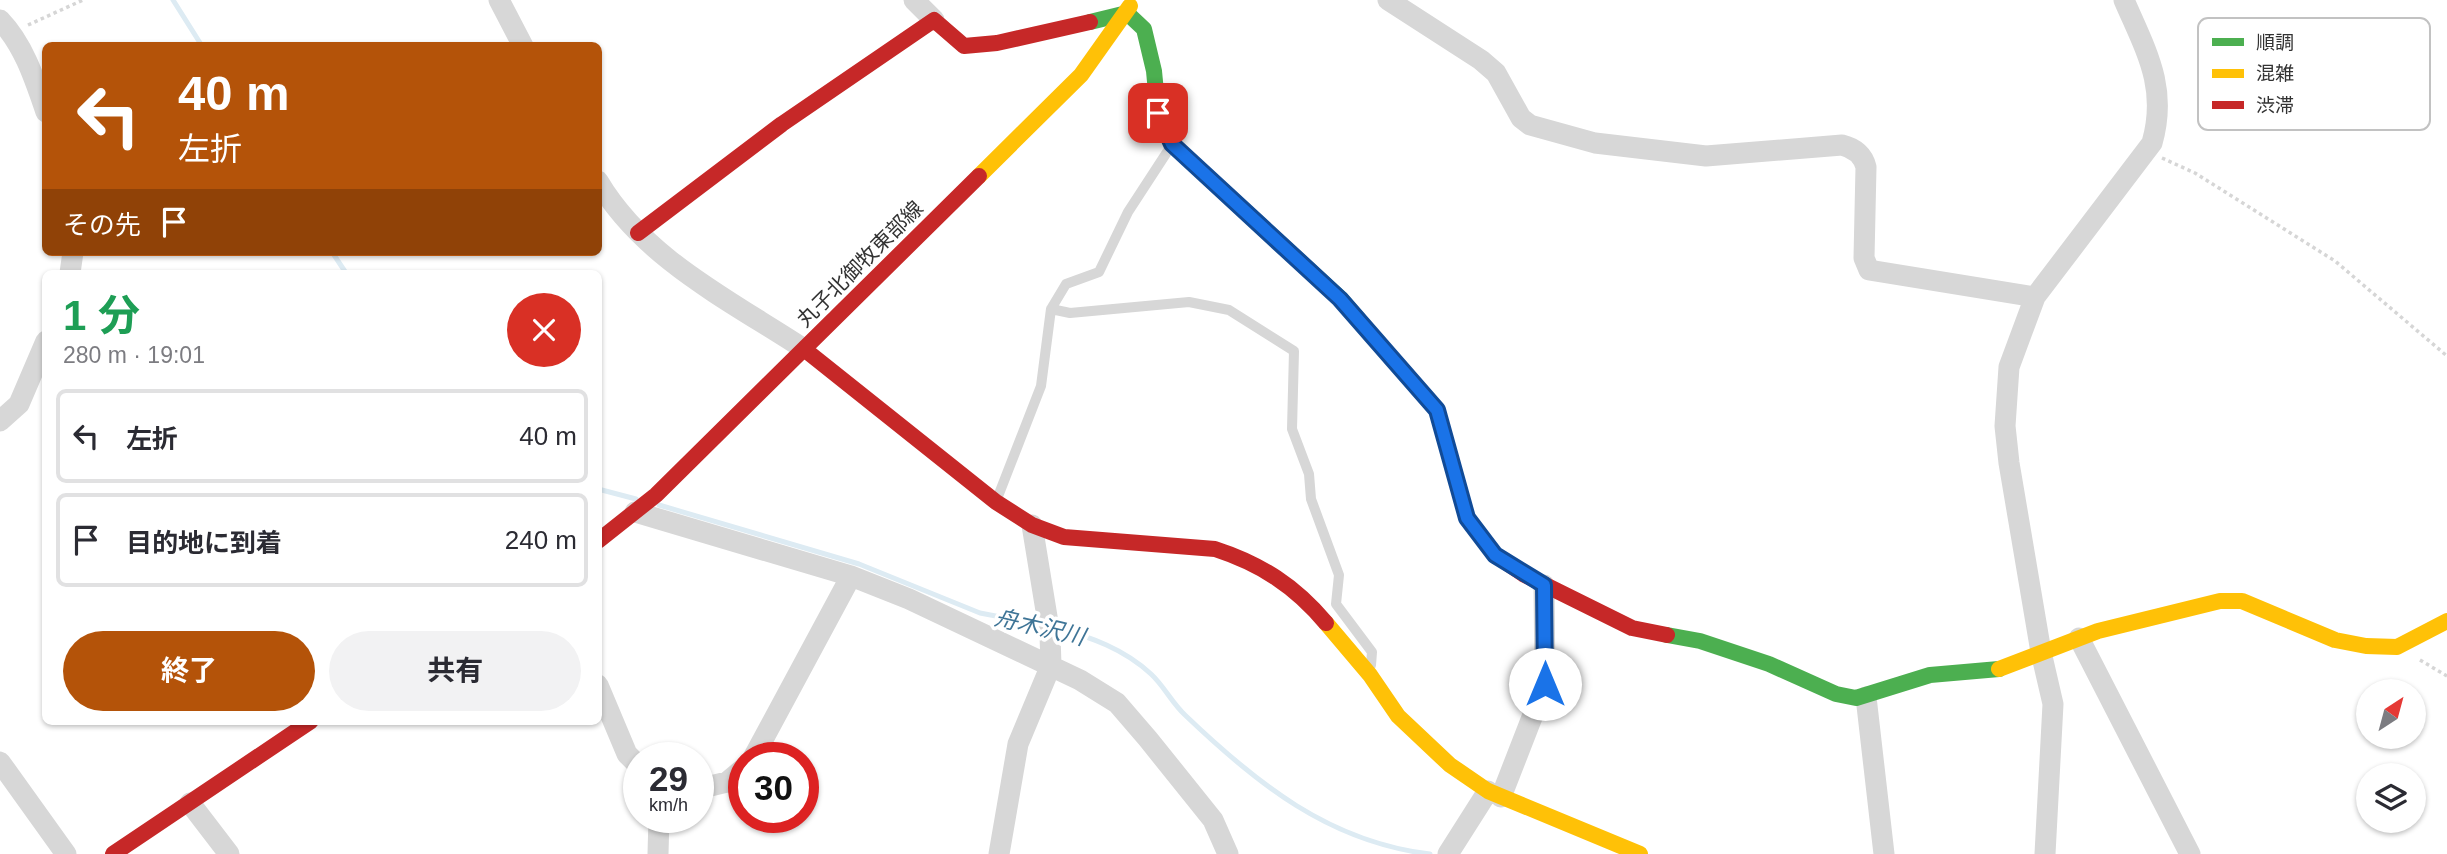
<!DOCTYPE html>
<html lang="ja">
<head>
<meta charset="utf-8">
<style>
  body { margin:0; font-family:Arial,"Noto Sans JP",sans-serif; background:#f2f2f3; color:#2b2b33; height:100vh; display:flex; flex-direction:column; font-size:26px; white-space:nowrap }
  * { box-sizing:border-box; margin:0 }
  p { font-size:23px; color:#7c7c81 }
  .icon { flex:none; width:38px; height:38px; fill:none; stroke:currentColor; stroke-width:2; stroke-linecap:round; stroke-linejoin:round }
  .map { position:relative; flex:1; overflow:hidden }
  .sheet { position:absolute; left:42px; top:270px; width:560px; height:455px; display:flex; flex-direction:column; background:#fff; border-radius:10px; box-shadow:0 2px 5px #0004 }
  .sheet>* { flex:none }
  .hud { position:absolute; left:42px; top:42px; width:560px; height:214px; border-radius:10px; box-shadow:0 2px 5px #0004; background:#b45309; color:#fff; overflow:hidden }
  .needle { width:46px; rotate:36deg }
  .fabs { position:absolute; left:2356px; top:679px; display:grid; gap:14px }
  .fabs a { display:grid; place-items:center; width:70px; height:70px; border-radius:50%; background:#fff; box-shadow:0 2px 5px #0004; font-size:35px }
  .speed { position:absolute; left:623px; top:742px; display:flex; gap:14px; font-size:35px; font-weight:700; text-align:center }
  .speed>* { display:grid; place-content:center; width:91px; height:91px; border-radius:50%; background:#fff; box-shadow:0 2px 5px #0004; line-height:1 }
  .speed small { font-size:18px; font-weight:400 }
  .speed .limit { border:10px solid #d22; background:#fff; color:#111 }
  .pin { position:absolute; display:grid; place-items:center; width:60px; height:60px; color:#fff; margin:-30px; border-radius:14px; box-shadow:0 4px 10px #0006 }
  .me { position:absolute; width:77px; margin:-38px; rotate:0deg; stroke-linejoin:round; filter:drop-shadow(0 0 5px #0008) }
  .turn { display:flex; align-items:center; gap:24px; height:147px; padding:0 21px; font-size:32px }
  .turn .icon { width:91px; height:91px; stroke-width:2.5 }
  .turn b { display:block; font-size:49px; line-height:60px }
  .then { display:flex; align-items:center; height:66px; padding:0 21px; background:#0003; gap:14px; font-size:26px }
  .round { display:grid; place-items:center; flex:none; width:74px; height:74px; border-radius:37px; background:#f2f2f3 }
  .headline { display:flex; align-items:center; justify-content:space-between; height:119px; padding:0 21px }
  h1 { font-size:42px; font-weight:700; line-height:52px; color:#1e9e55 }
  .button { display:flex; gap:14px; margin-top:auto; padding:14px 21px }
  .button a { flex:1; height:80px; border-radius:42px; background:#b45309; color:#fff; font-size:28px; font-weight:700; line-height:80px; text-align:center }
  .button a+a { background:#f2f2f3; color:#2b2b33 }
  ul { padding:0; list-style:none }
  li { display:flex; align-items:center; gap:21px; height:94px; margin:0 14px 10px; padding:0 7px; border:4px solid #e1e1e2; border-radius:10px }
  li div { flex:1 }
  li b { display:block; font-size:26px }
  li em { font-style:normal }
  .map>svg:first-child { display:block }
</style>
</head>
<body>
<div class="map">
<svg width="2447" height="854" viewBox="0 0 2447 854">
  <rect width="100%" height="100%" fill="#fff"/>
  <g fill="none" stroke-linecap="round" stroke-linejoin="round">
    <path stroke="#ddebf3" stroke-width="5" d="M173,0l29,46
      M332,252l14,21
      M598,489l38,10
      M659,505l200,59 121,49 63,12
      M1056,628c35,9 68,21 95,46 13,12 21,29 34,41 71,68 144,127 245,139"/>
    <path stroke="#d6d6d6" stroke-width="3.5" stroke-dasharray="3.5 3.5" stroke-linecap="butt" d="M28,25l55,-25
      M2162,158l33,15 140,88 112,95
      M2420,660l27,16"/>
    <path stroke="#d7d7d7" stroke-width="10" d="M1051,309l19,4 119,-11 40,8 65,41 -2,78 17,45 2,25 28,76 -3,29 36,48 -1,13
      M997,499l44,-113 10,-77 15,-25 33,-12 29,-60 43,-66"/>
    <path stroke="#d7d7d7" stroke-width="21" d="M499,0l24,46
      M914,0l20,20
      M1388,0l93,60 15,13 25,45 9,7 65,18 111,13 136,-11c12,3 21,10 24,22l-2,91 5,12 166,27
      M0,20c24,25 35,60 46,92
      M598,181c46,78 133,120 206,168
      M70,273l3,-21
      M0,421l19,-17 27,-63
      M635,512l216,64 58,23 171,81 37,23 31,36 65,81 15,34
      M2079,638l111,216
      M598,685l29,69 12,12
      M1866,697l18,157
      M753,758l98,-182
      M0,762l66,92
      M698,789l29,-7 17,-14
      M1501,797l44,-113 -1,-99
      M190,803l39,51
      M658,854l1,-37
      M999,854l19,-110 33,-79 -1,-30 -18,-110
      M1448,854l40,-63
      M2045,854l8,-150 -12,-52 -32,-189 -4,-37 4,-59 26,-70 117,-154c16,-56 -6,-92 -28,-143"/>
    <path stroke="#4caf50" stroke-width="16" d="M1090,22l37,-9 17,16 10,42 4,42 14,31 169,155 72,84
      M1667,635l33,6 69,23 67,30 20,4 74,-23 69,-6"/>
    <path stroke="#ffc107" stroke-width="16" d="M979,176l102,-101 49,-69
      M1326,623l44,52 28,41 52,49 38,26 152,63
      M1999,669l99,-38 122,-30h22l93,39 31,6 31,1 50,-26"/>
    <path stroke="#c62828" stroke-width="16" d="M638,233l144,-109 152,-104 30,26 33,-3 93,-21
      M804,349l192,153 36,23 32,12 151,12c46,15 80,37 111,74
      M1413,383l24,27 30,108 28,37 28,19 109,54 35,7
      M598,541l58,-46 323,-319
      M113,854l198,-133"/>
  </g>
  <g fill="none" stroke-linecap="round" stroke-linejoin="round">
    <defs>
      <path id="route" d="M1158,113l14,31 168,155 97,111 30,108 28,37 49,30 1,99"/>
    </defs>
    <use href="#route" stroke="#114b97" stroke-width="18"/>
    <use href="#route" stroke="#1a73e8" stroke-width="12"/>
  </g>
  <g text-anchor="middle" stroke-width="7" stroke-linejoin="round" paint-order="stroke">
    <g font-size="21" fill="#333" stroke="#fff">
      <text transform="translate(860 264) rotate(-45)" y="7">丸子北御牧東部線</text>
    </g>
    <g font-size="23" font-style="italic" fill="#3f7597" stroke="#fff">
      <text transform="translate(1040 627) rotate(13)" y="8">舟木沢川</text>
    </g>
  </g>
  <rect x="2198" y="18" width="232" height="112" rx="10" fill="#fff" stroke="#c2c2c2" stroke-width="2"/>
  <rect x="2212" y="38" width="32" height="8" fill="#4caf50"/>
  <rect x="2212" y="69" width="32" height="9" fill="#ffc107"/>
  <rect x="2212" y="101" width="32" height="8" fill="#c62828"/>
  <g font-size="19" fill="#333">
    <text x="2256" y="49">順調</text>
    <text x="2256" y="80">混雑</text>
    <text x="2256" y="112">渋滞</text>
  </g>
</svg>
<div class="fabs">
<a><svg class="needle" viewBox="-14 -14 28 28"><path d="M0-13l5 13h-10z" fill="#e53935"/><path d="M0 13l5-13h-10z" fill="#7c7c81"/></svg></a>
<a><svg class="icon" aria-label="layers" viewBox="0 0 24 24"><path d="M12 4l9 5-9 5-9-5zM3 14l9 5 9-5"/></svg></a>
</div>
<div class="speed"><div>29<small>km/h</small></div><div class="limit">30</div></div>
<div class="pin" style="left:1158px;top:113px;background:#d93025"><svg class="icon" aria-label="arrive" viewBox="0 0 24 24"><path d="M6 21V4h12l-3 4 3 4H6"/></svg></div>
<svg class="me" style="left:1545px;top:684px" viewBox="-20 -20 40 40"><circle r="19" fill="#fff"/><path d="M0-13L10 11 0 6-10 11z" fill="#1a73e8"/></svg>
<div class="hud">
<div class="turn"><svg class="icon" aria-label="left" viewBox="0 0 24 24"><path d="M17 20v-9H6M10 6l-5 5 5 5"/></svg><div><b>40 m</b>左折</div></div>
<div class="then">その先<svg class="icon" aria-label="arrive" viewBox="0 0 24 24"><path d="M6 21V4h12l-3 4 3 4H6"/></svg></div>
</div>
<section class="sheet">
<div class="headline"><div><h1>1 分</h1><p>280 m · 19:01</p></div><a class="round" style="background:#d93025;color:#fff"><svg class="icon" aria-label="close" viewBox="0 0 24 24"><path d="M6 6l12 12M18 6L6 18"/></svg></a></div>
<ul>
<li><svg class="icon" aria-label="left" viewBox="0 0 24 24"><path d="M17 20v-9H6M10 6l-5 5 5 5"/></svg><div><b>左折</b></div><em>40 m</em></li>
<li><svg class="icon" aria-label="arrive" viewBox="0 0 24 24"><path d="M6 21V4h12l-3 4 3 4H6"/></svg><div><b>目的地に到着</b></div><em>240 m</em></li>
</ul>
<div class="button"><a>終了</a><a>共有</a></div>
</section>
</div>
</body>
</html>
